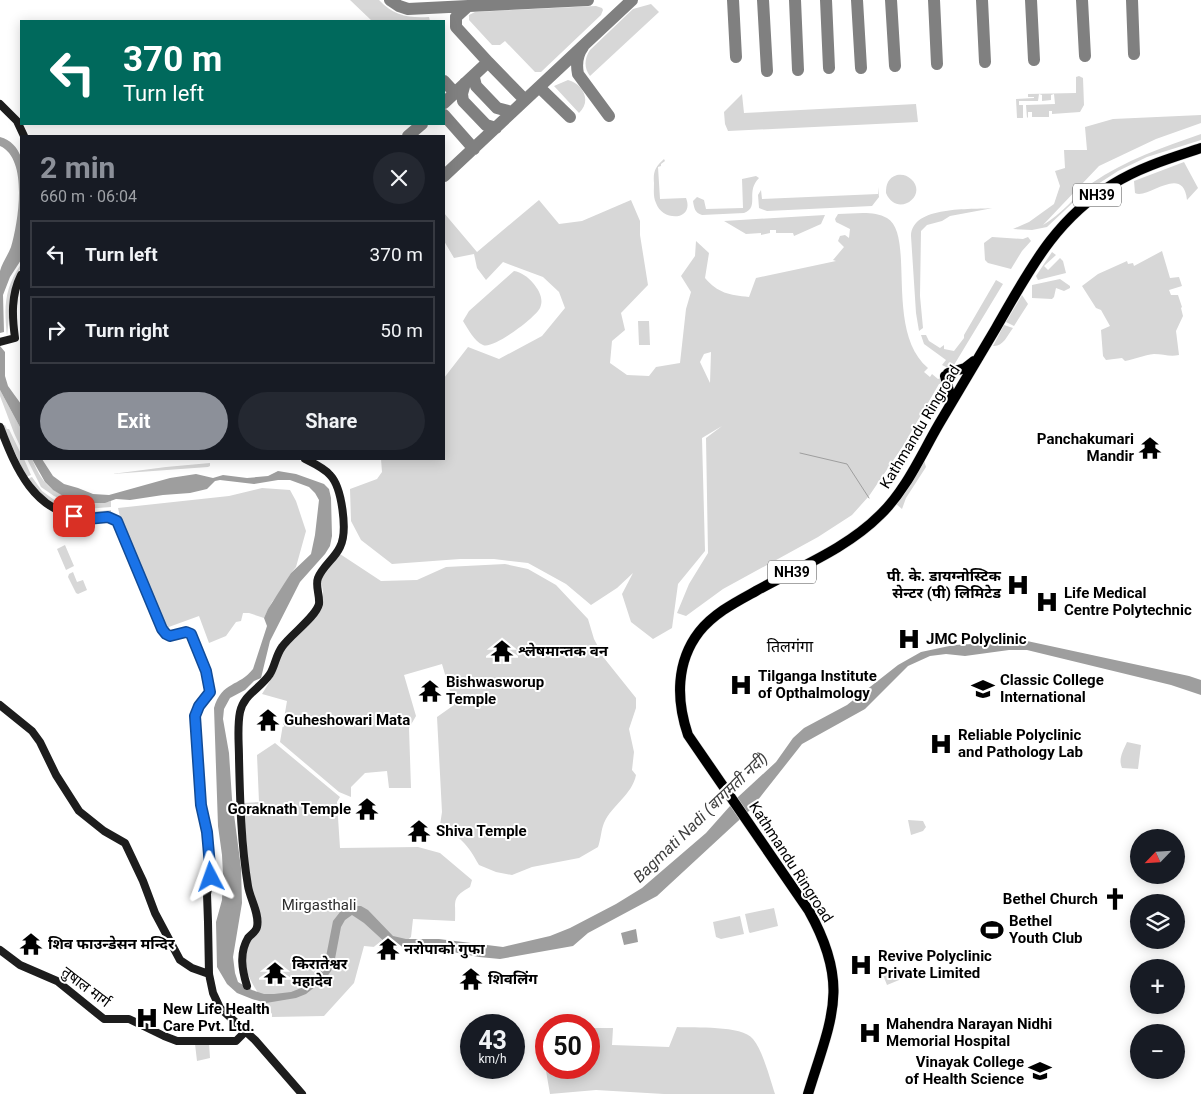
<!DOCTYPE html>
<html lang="en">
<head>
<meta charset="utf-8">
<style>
  body { margin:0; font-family:Roboto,"Noto Sans Devanagari",sans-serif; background:#242831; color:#f1f3f6; height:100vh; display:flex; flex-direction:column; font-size:19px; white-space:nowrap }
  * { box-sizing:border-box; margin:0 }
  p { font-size:16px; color:#9ea1a6 }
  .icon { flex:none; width:28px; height:28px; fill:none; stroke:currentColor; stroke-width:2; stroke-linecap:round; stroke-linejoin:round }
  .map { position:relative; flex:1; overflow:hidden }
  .details { position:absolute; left:20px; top:135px; width:425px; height:325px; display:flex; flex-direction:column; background:#171b24; border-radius:0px; box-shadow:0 2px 12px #0003 }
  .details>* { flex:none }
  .guide { position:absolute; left:20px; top:20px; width:425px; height:105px; border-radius:0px; box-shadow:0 2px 12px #0003; background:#00695c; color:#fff; overflow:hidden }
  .needle { width:32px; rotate:245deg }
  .tools { position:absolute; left:1130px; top:829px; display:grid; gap:10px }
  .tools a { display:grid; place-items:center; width:55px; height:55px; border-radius:50%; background:#171b24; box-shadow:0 2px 12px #0003; font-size:25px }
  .speed { position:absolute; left:460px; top:1014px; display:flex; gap:10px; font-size:25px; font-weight:700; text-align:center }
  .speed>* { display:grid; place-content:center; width:65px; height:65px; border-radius:50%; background:#171b24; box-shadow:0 2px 12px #0003; line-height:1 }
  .speed small { font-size:12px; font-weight:400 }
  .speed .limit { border:8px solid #d22; background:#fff; color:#111 }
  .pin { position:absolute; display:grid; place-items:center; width:42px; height:42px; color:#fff; margin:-21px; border-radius:10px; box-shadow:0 2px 8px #0006 }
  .me { position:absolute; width:55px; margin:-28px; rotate:356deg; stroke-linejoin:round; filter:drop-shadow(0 0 4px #0008) }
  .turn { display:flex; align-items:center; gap:18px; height:105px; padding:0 20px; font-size:22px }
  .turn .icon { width:65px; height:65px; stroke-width:2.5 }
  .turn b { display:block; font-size:35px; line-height:42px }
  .round { display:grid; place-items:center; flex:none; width:52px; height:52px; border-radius:26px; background:#242831 }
  .headline { display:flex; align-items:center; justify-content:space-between; height:85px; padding:0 20px }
  h1 { font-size:30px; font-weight:700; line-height:38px; color:#8c9099 }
  .action { display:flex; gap:10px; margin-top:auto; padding:10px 20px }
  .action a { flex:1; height:58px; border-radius:30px; background:#8c9099; color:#fff; font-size:20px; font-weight:700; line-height:58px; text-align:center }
  .action a+a { background:#242831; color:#f1f3f6 }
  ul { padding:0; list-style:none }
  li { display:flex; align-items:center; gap:15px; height:68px; margin:0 10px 8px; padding:0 10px; border:2px solid #363941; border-radius:0px }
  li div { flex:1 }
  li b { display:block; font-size:19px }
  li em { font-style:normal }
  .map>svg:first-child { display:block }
</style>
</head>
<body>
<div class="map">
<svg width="1201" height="1094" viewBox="0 0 1201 1094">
  <rect width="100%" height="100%" fill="#fff"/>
  <path fill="#d7d7d7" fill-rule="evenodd" d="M350,0h29c15,16 29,18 50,17l1,4h-58z
    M651,4l8,8 -69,64c-6,-8 -6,-17 0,-26l43,-41z
    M596,6l6,2 1,2 -2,5 -60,57h-6l-30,-31 -5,4h-8l-23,-25v-5l6,-3z
    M1079,76l4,2 1,27 -4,7 -28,2v-3h-3v6h-17v-5h-4v5l-1,1 -1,-13 29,-1 -1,-10 -3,1v5l-9,1v-6l-3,-1 -1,7h-19v4h4v13h-6l-1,-19 18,-1v-1h-6v-3l48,-1v-16z
    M568,80c15,4 24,21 11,33l-25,-27z
    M742,94l2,19 172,-9 2,18 -190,9 -3,-7 -1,-12z
    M1201,115v8l-45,16 -57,27 -56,59c18,-10 32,-29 49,-42 34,-23 71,-36 109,-49v6l-54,17 -29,14 -37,24 -34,32 -15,3 -19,-1 16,-7 25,-18 6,-18 -5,-15 10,-3 -1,-18h23l-2,-23 28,-8z
    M664,159l1,2 -4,3v2l-3,1 2,32 26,-1c9,23 -24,24 -30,5 -3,-6 -2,-13 -2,-20 -1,-11 1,-16 10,-24z
    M1184,162l14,26 -11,12c-4,-37 -39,0 -52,-7l-1,-12z
    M897,175c5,-1 10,0 14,4 18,16 -14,40 -25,14 0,-9 2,-15 11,-18z
    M756,176l3,2c-14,14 1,29 -15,35l-42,2c-7,-2 -8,-7 -9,-14l4,-4 7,3 2,9 37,-1 -1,-29z
    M878,187l1,10 -7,9 -105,5 -8,-3 -1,-13 3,-5 1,9 116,-5z
    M539,200l20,24 23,-3 49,-21 9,21v14l8,50 -27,28 4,17 -13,11 -2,22 17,12 22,1 7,-9 24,-4 6,-54 5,-17 -10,-16 14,-20 1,-15 13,12 -4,25c13,15 24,17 44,19l7,-19 80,-17 -3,-1 11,-13 -6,-6 2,-5 5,-1 4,3 1,-9 -14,-7 -1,-3 3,-5c16,0 35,-4 49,4 29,17 -3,113 41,150l-4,4 6,5 2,-3 6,5 3,-1 6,4 -8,2 -36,62 -34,50 -17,19 -34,22 -95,52 -37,27 -9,-3 12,-29 19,-31 -2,-115 16,-12 -20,12 3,113 -27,33 -6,44 -19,11 -22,-17 -9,-28 11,-21 -16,15 -26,17 -25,-21 -38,-21 -34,-4h-34l-68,5 -31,-24 -10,-19 -1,-32 27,-10 5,-7 -1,-13h63v-81l24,-31 31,12 43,-23 23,-28 -6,-16 -16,-15 -40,-15 -17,18 -9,-12 -3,-14 -20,4 -10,-17v-28l33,39zM711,352l-1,31 -10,-21 4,-8z
    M993,208l-43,8 -8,5 -15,4 -6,6 -1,65 3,32 -4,3 -3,-18 -5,-77c1,-31 60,-26 82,-28z
    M825,215l-4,9 -27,12 -1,-3h-17v-3h-6v3l-9,2v-2l-15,1 -22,-13z
    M992,237l31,2 5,-2 3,4 -9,10 -11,18 -23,-6 -3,-3 -1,-17z
    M1162,251l8,27 9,-1 3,9 -13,4 2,5h7l4,12 -1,1 2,8 -7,15 3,24c-9,2 -16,-1 -25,-1 -10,1 -19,5 -29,7l-3,-3 -16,2 -3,-4 -2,-26 9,-4 -9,-16 -5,-2 -14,-22 16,-12 29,-13 1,3 5,-1 1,3z
    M1052,252l4,3 -12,11 4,4 12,-12 3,3 3,12 -28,7 -2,-4z
    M21,264v4l-9,21 -5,47c-3,-29 -3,-47 14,-72z
    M514,271c7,1 14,6 19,12 6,7 11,16 7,25 -4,9 -47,42 -57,37 -9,-4 -15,-16 -20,-24l6,-10z
    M1060,279l10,7v2l-6,3 -8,-3 -2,9 -2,2 -20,-1v-13z
    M996,280l7,4 -49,81 -6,3 -6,-3 4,-5 -22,-16 -3,-9h5l3,6 11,7 4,-3v4l10,2 10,-13v-3z
    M1022,295l6,9 -14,22 -8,-4z
    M638,321h11l1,24h-11z
    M1004,325l9,3c-6,8 -10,19 -20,18z
    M0,390l21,39v19l-7,-15 -14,-37z
    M5,425l2,4h2l12,25v5h3l7,16 -5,2 -23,-51z
    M27,459h5c12,29 23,36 52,42 10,2 17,3 27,0v6l-26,2 -31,-13 -13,-9z
    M924,460l2,7 -20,31 -4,11 -7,-6z
    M210,463v3l-2,1 -96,7 54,-7z
    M32,477l10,14 11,8 27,12 10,1 21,-2v3l-25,3 -17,-5 -27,-13 -15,-19z
    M262,488l28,2 6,11 10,30 -10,36 -5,6 -10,18 -9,11 -8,16 -15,-5h-6l-2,8 -5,1 -10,14 -17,7 -10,-27 -33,12 -45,-107 -3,-13 111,-12z
    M65,545l9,21 -8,4 -9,-21z
    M340,554l41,27 36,-1 29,-13 59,-3 23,5 28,16 32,34 6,20 10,19 32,40v10l-7,21 5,23 -2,18 4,5c-4,20 -24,30 -32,48 -3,7 -3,16 -6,24l-19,11 -47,9 -20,8 -16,-3 -17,-7c-11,-20 -19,-29 -39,-40l2,-13 -5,-95 17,-12 -12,-41 -38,11 12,41 -7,12 2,60h-22l-2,-17 -22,2 -14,14v10l-12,-5 -59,-50 7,-41 -25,-7 11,-18 11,-28 36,-41 3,-15 -2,-13z
    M73,572l4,10 6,-2 4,10 -9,4 -2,-1 -8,-16 1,-3z
    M1127,742l14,3 -3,24 -16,-1c-4,-9 1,-17 5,-26z
    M275,743l65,54 -3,5 3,46 78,-1 22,6 32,27 -2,7c-19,11 -14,13 -15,34l-42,-2 -2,18 -15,12 -32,-3 -10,37 -30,33 -52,1v-3c-14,-22 -44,-57 -17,-80l-12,-131 16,-1 -2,-47z
    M908,820l15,1 3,6 -3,4 -12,4z
    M774,908l4,18 -28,7 -1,-1 -4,-18z
    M740,916l4,18 -23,5 -5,-2 -3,-15z
    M899,968l5,10 -17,7 -4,-10z
    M677,1027c17,1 65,-2 76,12 10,12 17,40 22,55h-111l-68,-4 -46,4 -10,-58 6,-2v34h43v-40h24l-1,17 57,2z
    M209,1043l1,15 -13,3 -2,-17z"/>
  <path fill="#9e9e9e" d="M0,137c11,3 17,10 21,20v103l-11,17 -7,18 1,37 -4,1c0,-15 0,-31 0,-46 0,-5 0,-11 0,-16 2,-8 8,-16 11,-24 7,-24 18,-88 -11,-101z
    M0,346l5,6v24l3,10 13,18v25l-21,-39z
    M32,459h10l11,17 11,8 14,4 15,6 16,1 61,-17 26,-4 17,4 10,-3 24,3 21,-2 10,-5 18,3 28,10 5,5 2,9 1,38 -2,10 -5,8 -25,28 -30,59 -9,37 -7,3 -9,9 -15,8 -6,11 -1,10 6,34 3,46 9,69 1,35 -9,54 2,16 3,9 14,8 12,4h10l17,-2 18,-7 7,-6 8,-12 9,-46 7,-9 9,-6h12l7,4 25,26 13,3h33l64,8 47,-11 20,-8 46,-24 26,-16 64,-55 32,-36 38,-35 17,-24 11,-10 43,-23 51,-40 23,-13 33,-7 73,-4 162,35 12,4v15l-30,-10 -144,-35h-18l-44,6 -19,-2 -16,2 -22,10 -43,43 -63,35 -52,66 -93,86 -69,37 -15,13 -73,13 -21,-2 -57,-11 -23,1 -12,-3 -23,-21 -12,-8 -7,5 -4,7 -7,37 -3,7 -5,7 -20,16 -10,4 -30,5 -14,-4 -15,-6 -10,-9 -10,-17 -1,-45 6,-22 1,-25 -1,-20 -4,-29 -4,-118c8,-27 25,-21 39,-39l14,-43 -3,-8 4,-9 23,-36 20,-19 4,-19 4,-35 -4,-7 -6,-6 -19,-7h-12l-24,4 -34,-4 -5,1 -8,8 -17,4 -27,2 -33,5 -14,-1 -11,4h-12l-25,-4 -15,-9 -8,-8z
    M636,929l2,13 -14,3 -3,-12z"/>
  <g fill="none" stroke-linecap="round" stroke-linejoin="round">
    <path stroke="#9e9e9e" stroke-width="1" d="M800,453l47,11 22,34"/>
    <path stroke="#808080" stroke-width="12" d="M390,0l9,6 9,3 180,-9
      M733,0l3,57
      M763,0l4,71
      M795,0l3,70
      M826,0l3,68
      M857,0l4,68
      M891,0l4,66
      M934,0l3,64
      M982,0l3,62
      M1031,0l3,60
      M1082,0l3,56
      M1132,0l2,54
      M583,47c-6,8 -7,17 -5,27l31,42
      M488,62l37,38
      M475,74l-1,4 2,8 21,22 15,4
      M444,81l11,12
      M465,83l-3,11 1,7 23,24 10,3
      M539,87l31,30
      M444,103l44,-41 -32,-35v-10l11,-10
      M444,115l30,34
      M408,136l14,-12
      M444,176l188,-176"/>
    <defs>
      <path id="highway" d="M948,373l17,-5 9,-7
        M945,376l7,26
        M808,1094c23,-75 43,-108 1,-183l-121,-176c-12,-35 -12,-73 11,-103 15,-19 37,-30 57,-41 43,-24 90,-42 124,-76 26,-25 41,-60 59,-91 19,-32 38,-64 57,-96 33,-57 58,-108 117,-144 27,-17 58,-26 88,-36"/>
    </defs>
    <use href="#highway" stroke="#dbdbdb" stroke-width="11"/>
    <path stroke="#1d1d1d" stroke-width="8" d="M0,104l17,17 7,15
      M0,342l15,-4c-3,-22 -4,-43 6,-63
      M0,427c16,42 34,85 84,91 12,2 24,-5 33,3l45,108 4,5 4,2 16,-4c12,3 22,47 24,60l-11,14 -4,10 6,89 6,27 4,41 -4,21 1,28 1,52 4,19 7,15 35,32 47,54
      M0,705l32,26 8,11 16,33 23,36 25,20 21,12 18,38 12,32 25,47 12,8 17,6
      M0,950l20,15 37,16 47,38h25l35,17 13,5h59l9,-9
      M247,986c-5,-16 -8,-33 1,-48 3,-4 8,-6 9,-11 3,-13 -7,-28 -9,-41 -7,-42 -8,-86 -9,-128 0,-15 -2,-31 1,-46 4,-18 20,-23 30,-38 5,-8 6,-19 12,-27 8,-12 34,-30 37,-43 1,-9 -4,-18 -1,-26 5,-12 17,-20 22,-31 8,-15 2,-60 -10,-72 -6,-7 -17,-12 -25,-16"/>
    <use href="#highway" stroke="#000" stroke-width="10"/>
  </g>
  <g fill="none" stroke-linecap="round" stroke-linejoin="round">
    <defs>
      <path id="route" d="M74,516l13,3 21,-2 9,4 45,108 4,5 4,2 16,-4 5,2 15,37 4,21 -11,14 -4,10 6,89 6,27 4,45"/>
    </defs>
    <use href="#route" stroke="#114b97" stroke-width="12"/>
    <use href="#route" stroke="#1a73e8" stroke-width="9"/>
  </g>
  <defs>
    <symbol id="temple-bare" viewBox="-9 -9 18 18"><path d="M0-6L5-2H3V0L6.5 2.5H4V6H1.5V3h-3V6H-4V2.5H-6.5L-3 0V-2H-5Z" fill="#000" stroke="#fff" stroke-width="2.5" paint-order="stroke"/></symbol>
    <symbol id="hospital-bare" viewBox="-9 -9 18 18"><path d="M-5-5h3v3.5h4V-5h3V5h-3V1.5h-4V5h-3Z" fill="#000" stroke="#fff" stroke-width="2.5" paint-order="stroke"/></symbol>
    <symbol id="university-bare" viewBox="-9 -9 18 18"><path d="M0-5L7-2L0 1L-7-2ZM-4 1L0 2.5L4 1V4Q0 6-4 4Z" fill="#000" stroke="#fff" stroke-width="2.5" paint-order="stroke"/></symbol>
    <symbol id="church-bare" viewBox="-9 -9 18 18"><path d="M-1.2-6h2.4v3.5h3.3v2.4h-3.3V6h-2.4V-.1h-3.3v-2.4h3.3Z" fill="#000" stroke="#fff" stroke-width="2.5" paint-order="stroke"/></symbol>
    <symbol id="stadium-bare" viewBox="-9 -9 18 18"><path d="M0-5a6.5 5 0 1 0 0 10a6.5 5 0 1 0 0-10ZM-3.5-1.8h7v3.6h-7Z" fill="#000" stroke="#fff" stroke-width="2.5" paint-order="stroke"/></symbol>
  </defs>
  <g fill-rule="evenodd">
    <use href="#temple-bare" x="1134" y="432" width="32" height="32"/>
    <use href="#hospital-bare" x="1002" y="569" width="32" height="32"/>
    <use href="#hospital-bare" x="1031" y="586" width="32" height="32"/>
    <use href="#hospital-bare" x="893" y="623" width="32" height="32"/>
    <use href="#temple-bare" x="486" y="635" width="32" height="32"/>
    <use href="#hospital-bare" x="725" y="669" width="32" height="32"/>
    <use href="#university-bare" x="967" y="673" width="32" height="32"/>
    <use href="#temple-bare" x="414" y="675" width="32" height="32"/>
    <use href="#temple-bare" x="252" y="704" width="32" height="32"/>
    <use href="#hospital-bare" x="925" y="728" width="32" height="32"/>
    <use href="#temple-bare" x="351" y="793" width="32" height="32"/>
    <use href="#temple-bare" x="403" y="815" width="32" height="32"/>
    <use href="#church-bare" x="1099" y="883" width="32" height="32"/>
    <use href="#stadium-bare" x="976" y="914" width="32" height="32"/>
    <use href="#temple-bare" x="15" y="928" width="32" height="32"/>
    <use href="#temple-bare" x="372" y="933" width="32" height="32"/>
    <use href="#hospital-bare" x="845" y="949" width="32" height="32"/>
    <use href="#temple-bare" x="259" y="957" width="32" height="32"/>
    <use href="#temple-bare" x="455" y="963" width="32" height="32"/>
    <use href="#hospital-bare" x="131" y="1002" width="32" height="32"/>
    <use href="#hospital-bare" x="854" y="1017" width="32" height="32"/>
    <use href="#university-bare" x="1024" y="1055" width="32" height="32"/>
  </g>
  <g text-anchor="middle" stroke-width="4" stroke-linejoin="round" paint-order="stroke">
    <g fill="#fff" stroke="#4c4c4c" stroke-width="1">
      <rect x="1073" y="183.5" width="48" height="23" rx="4"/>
      <rect x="768" y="560.5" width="48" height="23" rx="4"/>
    </g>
    <g font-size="14" font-weight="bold" fill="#000">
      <text x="1097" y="200">NH39</text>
      <text x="792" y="577">NH39</text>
    </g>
    <g font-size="15" fill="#000" stroke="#fff">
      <text transform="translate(920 427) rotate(-59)" y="5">Kathmandu Ringroad</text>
      <text transform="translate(791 862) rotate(57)" y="5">Kathmandu Ringroad</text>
      <text transform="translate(86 987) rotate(37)" y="5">तुषाल मार्ग</text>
    </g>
    <g font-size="15" font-weight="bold" fill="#000" stroke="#fff" text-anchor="start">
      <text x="1134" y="444" text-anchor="end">Panchakumari<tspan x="1134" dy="17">Mandir</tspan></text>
      <text x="1001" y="581" text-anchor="end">पी. के. डायग्नोस्टिक<tspan x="1001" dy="17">सेन्टर (पी) लिमिटेड</tspan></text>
      <text x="1064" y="598">Life Medical<tspan x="1064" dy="17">Centre Polytechnic</tspan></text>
      <text x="926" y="644">JMC Polyclinic</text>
      <text x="518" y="656">श्लेषमान्तक वन</text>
      <text x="758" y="681">Tilganga Institute<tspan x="758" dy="17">of Opthalmology</tspan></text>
      <text x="1000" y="685">Classic College<tspan x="1000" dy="17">International</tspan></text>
      <text x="446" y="687">Bishwasworup<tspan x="446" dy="17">Temple</tspan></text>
      <text x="284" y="725">Guheshowari Mata</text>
      <text x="958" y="740">Reliable Polyclinic<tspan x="958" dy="17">and Pathology Lab</tspan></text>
      <text x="351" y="814" text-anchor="end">Goraknath Temple</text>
      <text x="436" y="836">Shiva Temple</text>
      <text x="1098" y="904" text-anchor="end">Bethel Church</text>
      <text x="1009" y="926">Bethel<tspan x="1009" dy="17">Youth Club</tspan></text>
      <text x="48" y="949">शिव फाउन्डेसन मन्दिर</text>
      <text x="404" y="954">नरोपाको गुफा</text>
      <text x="878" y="961">Revive Polyclinic<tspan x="878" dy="17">Private Limited</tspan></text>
      <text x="292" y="969">किरातेश्वर<tspan x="292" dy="17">महादेव</tspan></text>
      <text x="488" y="984">शिवलिंग</text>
      <text x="163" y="1014">New Life Health<tspan x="163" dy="17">Care Pvt. Ltd.</tspan></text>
      <text x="886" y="1029">Mahendra Narayan Nidhi<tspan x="886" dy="17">Memorial Hospital</tspan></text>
      <text x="1024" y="1067" text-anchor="end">Vinayak College<tspan x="1024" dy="17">of Health Science</tspan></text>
    </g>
    <g font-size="15" fill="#2e2e2e" stroke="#fff">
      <text x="319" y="910">Mirgasthali</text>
    </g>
    <g font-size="16" fill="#000" stroke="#fff">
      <text x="790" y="652">तिलगंगा</text>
    </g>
    <g font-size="16" font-style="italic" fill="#3f3f3f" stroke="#fff">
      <text transform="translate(700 817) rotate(-44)" y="6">Bagmati Nadi (बागमती नदी)</text>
    </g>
  </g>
</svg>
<div class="tools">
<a><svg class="needle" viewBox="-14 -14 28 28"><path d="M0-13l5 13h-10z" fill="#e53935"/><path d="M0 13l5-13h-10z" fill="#9ea1a6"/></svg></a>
<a><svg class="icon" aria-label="layers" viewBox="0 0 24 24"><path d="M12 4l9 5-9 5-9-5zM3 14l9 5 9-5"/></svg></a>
<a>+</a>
<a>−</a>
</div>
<div class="speed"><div>43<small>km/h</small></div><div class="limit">50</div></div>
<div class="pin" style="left:74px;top:516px;background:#d93025"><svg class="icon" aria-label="arrive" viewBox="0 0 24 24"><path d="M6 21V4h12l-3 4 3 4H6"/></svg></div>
<svg class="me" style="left:211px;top:877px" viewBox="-20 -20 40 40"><path d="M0-17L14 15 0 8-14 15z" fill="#1a73e8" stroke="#fff" stroke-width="4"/></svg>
<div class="guide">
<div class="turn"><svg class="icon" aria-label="left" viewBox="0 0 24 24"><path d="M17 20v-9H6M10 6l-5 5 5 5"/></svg><div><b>370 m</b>Turn left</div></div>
</div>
<section class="details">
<div class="headline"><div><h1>2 min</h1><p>660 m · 06:04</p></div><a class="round"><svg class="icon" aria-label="close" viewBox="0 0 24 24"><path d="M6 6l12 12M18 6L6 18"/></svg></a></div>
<ul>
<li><svg class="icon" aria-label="left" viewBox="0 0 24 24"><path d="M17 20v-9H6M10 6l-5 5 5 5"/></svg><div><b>Turn left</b></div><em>370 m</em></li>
<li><svg class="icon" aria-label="right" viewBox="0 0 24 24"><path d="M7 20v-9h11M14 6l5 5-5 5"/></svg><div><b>Turn right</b></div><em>50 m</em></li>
</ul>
<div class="action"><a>Exit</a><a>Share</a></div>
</section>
</div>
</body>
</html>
